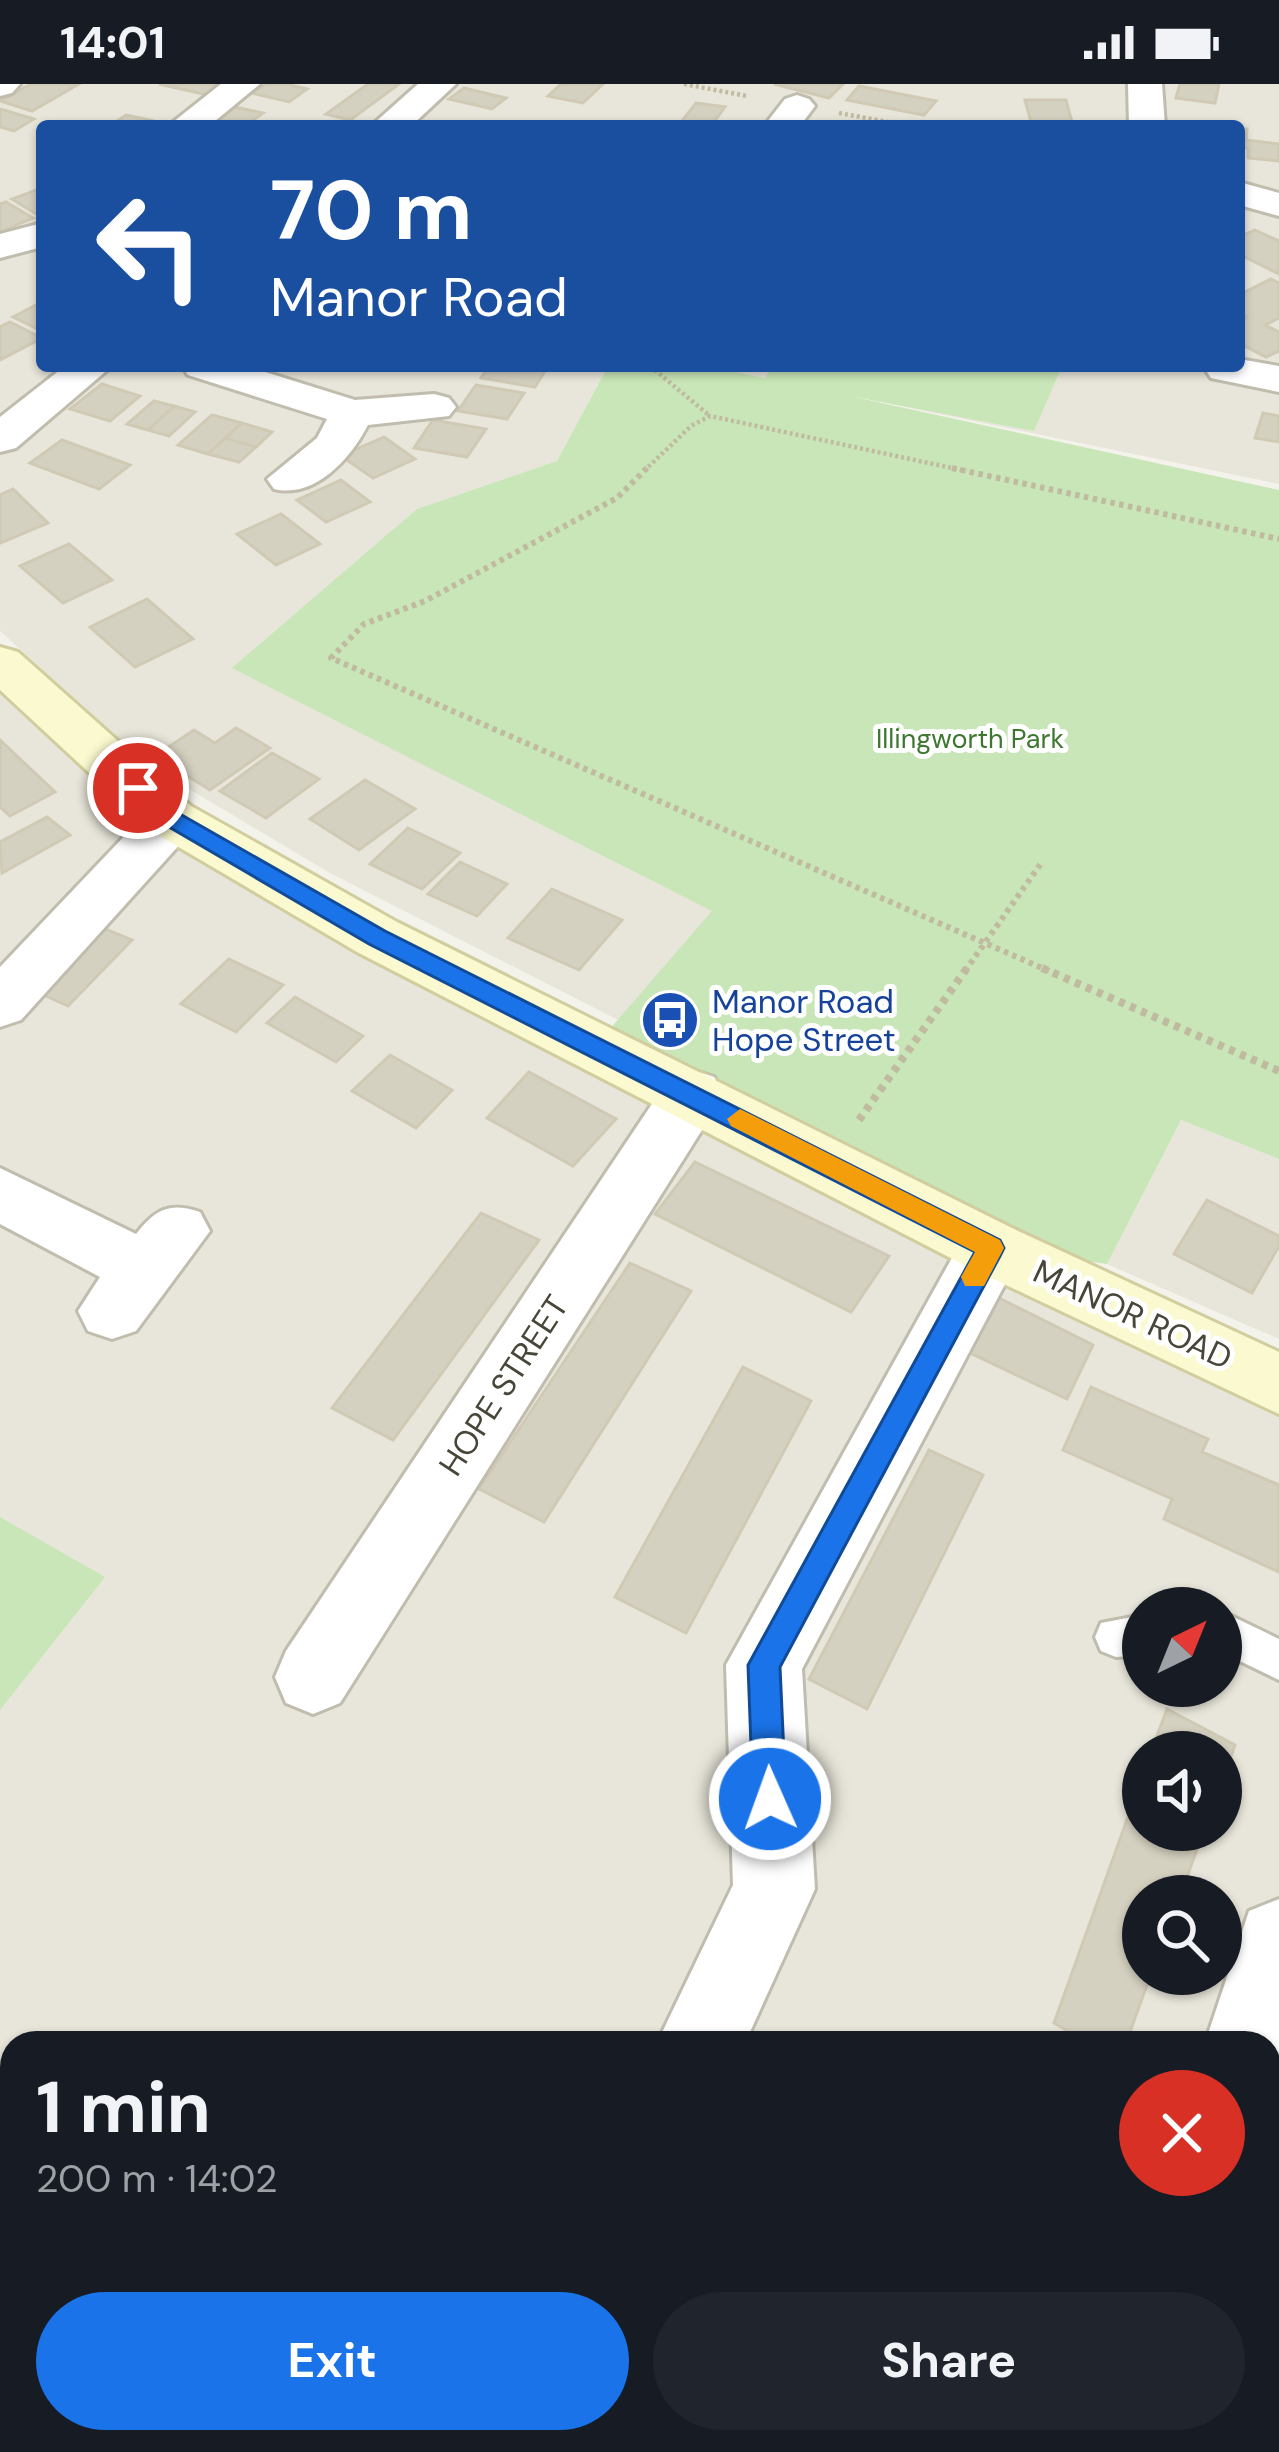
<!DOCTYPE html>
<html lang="en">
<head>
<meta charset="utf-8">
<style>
  body { margin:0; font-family:"DM Sans",sans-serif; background:#20242c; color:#f1f3f6; height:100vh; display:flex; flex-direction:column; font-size:45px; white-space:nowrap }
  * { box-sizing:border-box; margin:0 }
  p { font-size:39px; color:#9ea1a6 }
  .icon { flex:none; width:66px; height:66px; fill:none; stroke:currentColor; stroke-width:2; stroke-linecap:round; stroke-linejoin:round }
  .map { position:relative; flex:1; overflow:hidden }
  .side { position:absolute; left:0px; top:1947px; width:1281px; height:423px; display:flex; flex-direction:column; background:#171b24; border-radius:36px 36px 0 0; box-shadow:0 3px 9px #0004 }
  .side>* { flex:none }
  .banner { position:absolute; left:36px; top:36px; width:1209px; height:252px; border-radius:12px; box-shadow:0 3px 9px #0004; background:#1a4fa0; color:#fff; overflow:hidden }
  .needle { width:78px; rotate:43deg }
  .tools { position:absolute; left:1122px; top:1503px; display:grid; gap:24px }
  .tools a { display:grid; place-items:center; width:120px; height:120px; border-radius:50%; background:#171b24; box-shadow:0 3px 9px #0004; font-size:60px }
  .pin { position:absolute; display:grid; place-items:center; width:102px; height:102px; color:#fff; margin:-51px; border:6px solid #fff; border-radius:50%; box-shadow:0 3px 12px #0007 }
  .me { position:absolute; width:132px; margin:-66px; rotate:358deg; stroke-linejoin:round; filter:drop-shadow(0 0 9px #0008) }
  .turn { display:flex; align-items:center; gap:42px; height:252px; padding:0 36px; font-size:54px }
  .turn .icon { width:156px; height:156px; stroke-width:2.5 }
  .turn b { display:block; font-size:84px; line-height:102px }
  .round { display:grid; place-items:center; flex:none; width:126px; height:126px; border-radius:63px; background:#20242c }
  .headline { display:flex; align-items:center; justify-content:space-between; height:204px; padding:0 36px }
  h1 { font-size:72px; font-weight:700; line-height:90px }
  .cta { display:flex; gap:24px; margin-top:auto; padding:24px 36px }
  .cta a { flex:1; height:138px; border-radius:72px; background:#1a73e8; color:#fff; font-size:48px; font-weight:700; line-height:138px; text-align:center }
  .cta a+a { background:#20242c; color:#f1f3f6 }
  .status { display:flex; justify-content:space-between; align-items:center; height:84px; padding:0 60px; background:#171b24; direction:ltr }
  .status svg { height:33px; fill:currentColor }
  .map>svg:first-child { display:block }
</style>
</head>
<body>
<div class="status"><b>14:01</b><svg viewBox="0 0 49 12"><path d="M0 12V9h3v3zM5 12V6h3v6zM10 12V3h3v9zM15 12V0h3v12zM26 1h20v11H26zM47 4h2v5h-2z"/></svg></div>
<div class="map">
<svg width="1279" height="2368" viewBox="0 0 1279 2368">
  <rect width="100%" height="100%" fill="#f4f3eb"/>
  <path fill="#e8e6da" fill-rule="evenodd" d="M0,0h1279v400l-572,-118h532v-240h-1197v240h566l-51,95 -140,48 296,403 -95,108 -290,-148 -184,-110 -144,-131z
    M0,579l172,156 1107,565v1068h-1279zM1143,1524h78v78h-78zM1143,1668h78v78h-78zM1143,1812h78v78h-78zM12,1959h1257v399h-1257z
    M1181,1036l98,39v180l-172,-75z"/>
  <path fill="#c8e6b7" d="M608,282h99l58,12 8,-12h289l-28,65 -184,-35 429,94v669l-98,-39 -74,144 -116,-16 -396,-202 117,-135 -480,-243 185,-159 140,-48z
    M0,1433l105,60 -105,133z"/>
  <path fill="#d5d1c1" stroke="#d0cab5" stroke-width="3" d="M31,0h48l-47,27 -32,-10z
    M159,0h52l9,2 -13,9z
    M266,0h20l21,5 -18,13 -37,-9z
    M368,0h31l-49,36 -24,-6z
    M561,0h42l-20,19 -35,-7z
    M774,0h69l-14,14z
    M1180,0h39l-4,19 -39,-5z
    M859,2l77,15 -12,14 -77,-15z
    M464,4l42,10 -14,11 -43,-10z
    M1025,16h41l6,22 -63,4 -1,-4h23z
    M696,19l29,4 -14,19h-33z
    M235,23l28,6 -18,13h-36z
    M0,25l34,10 -20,12 -14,-4z
    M126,31l42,9 -57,1z
    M1239,45h8l-1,11 33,4v17l-31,-3v-10l-9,-1z
    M42,104v25l-4,2 -26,-16z
    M6,118l27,16 -33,14v-28z
    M1255,146l24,11v33l-40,-20v-17z
    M1271,195l8,4v35l-14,7 14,7v19l-13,6 -27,-14v-22l8,-4 -8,-4v-18z
    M42,218v29l-29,-14z
    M10,238l32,16 -42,22v-33z
    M489,282h59l-13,21 -54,-9z
    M102,300l38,12 -30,25 -40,-12z
    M476,301l48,8 -17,26 -49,-8z
    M154,317l20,5 -26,24 -21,-6z
    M174,322l21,6 -26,24 -21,-6z
    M1263,329l16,3v26l-24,-4z
    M212,331l30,8 -34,31 -30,-9z
    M433,336l53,9 -19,28 -53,-9z
    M242,339l30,9 -16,15 -31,-9z
    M384,353l31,22 -42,19 -32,-22z
    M225,354l31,9 -17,15 -31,-8z
    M62,356l68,25 -31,24 -69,-26z
    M341,396l29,22 -44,20 -29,-22z
    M13,405l35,34 -48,20v-48z
    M281,430l39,30 -44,21 -39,-31z
    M69,460l43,36 -49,23 -43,-37z
    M147,515l46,40 -58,28 -45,-40z
    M236,644l34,20 -60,42 -55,-34 39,-26 21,13z
    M0,656l55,52 -45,24 -10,-9z
    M272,669l47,26 -53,39 -46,-27z
    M365,696l50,29 -56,41 -49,-31z
    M47,733l23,18 -68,38 -2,-31z
    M408,744l52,25 -38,36 -52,-25z
    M460,778l47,22 -30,32 -49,-22z
    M552,805l70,31 -43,50 -71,-32z
    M98,842l34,14 -64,66 -33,-15z
    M229,875l54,26 -47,47 -55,-28z
    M295,913l68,39 -27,26 -69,-39z
    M390,971l62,35 -36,38 -64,-37z
    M529,988l87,47 -43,47 -86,-48z
    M695,1078l194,94 -38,56 -196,-98z
    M1207,1116l72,36v10l-27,47 -78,-39z
    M481,1129l58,27 -146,200 -61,-32z
    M630,1179l61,28 -147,231 -65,-33z
    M997,1213l96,48 -26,54 -99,-47z
    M743,1283l68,34 -125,232 -71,-36z
    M1091,1303l117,52 -6,13 77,33v87l-115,-53 8,-20 -109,-49z
    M929,1366l54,25 -116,234 -58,-30z
    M1167,1625l68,36 -14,39v-32h-70z
    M1143,1691v55h61l-24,66h-37v78h8l-25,69h-37l-35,-20z"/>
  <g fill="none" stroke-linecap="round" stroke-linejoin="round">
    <defs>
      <path id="lane" d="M1221,1527l58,28v41l-58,-28z
        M1143,1531v40l-27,2 -15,-6 -6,-14 6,-14z"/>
      <path id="street" d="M0,0h20l-8,9 -12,3z
        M221,0h39l-51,42h-41z
        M418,0h38l-45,42h-40z
        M1128,0h34l3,42h-36z
        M797,11l12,4 6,7 -15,20h-36l21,-27z
        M1239,98l40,11v23l-40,-11z
        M42,139v24l-42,11v-24z
        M1239,275l40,7v26l-68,-14 -6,-9 34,-3z
        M65,282h47l-96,82 -16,4v-35z
        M182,282h64l109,34 79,-6 15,4 7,9 -7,9 -81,9c-17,33 -53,74 -94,64l-7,-10 50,-41 10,-19 -139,-44z
        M172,717l19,5 8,13 -8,13 -170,188 -21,7v-60l153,-161z
        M692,986l22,7 9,17 -9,17 -374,592 -27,11 -27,-11 -11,-26 11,-26 384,-574z
        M0,1084l136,66c20,-25 33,-32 64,-22l10,19 -74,100 -24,8 -24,-8 -10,-20 22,-34 -100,-53z
        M991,1137l23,8 10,19 -222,421 13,220 -70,154h-88l76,-158 -7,-220 242,-436z
        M1279,1815v174l-10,5v-35h-64l44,-132z
        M460,2358h99l-5,10h-98z
        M1082,2358h98l-2,10h-98z"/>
      <path id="secondary" d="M0,563l18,5 173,154 206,116 617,307 265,123v62l-311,-147 -611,-315 -204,-120 -153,-142z"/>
    </defs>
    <use href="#lane" stroke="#c0bdae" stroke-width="6"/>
    <use href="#street" stroke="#c0bdae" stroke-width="6"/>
    <use href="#secondary" stroke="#d1cd9e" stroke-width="6"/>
    <path stroke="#c0bba0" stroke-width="4.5" stroke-dasharray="3 3" stroke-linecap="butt" d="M684,0l63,12
      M839,29l70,13
      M650,282l60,50
      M644,387l47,-45 19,-10 256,55"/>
    <path stroke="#c0bba0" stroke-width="6" stroke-dasharray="4.5 4.5" stroke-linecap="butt" d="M647,384l-30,30 -192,103 -61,23 -33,34 718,313
      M952,384l327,71
      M965,887l77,-109"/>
    <path stroke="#c0bba0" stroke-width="8" stroke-dasharray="6 6" stroke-linecap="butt" d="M1042,884l237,103
      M859,1036l108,-152"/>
    <use href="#lane" fill="#fff" fill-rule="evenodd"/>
    <use href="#street" fill="#fff" fill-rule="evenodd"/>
    <use href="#secondary" fill="#fbf9cf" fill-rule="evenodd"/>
  </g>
  <path fill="#1a73e8" stroke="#114b97" stroke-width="3" d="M138,696l42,34 205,117 615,309 4,8 -4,8 -220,411 6,132 -5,12 -11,5 -12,-5 -5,-12 -5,-134 227,-413 -606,-308 -205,-120 -37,-36z"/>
  <path fill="#f59e0b" d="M740,1025l260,131 4,8 -20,38h-19l-4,-9 14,-25 -244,-126 -4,-7z"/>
  <defs>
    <symbol id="bus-disc" viewBox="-11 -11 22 22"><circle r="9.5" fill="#1a4fb4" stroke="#fff"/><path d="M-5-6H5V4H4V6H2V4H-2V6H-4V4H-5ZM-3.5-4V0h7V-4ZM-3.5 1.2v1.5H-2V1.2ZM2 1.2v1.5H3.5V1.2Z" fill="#fff"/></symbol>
  </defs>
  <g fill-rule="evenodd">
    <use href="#bus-disc" x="637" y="903" width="66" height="66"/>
  </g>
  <g text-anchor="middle" stroke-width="10" stroke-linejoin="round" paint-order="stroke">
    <g font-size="27" fill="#3d7730" stroke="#fff">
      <text x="970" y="664">Illingworth Park</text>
    </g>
    <g font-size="33" fill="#164399" stroke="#fff" text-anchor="start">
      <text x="712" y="929">Manor Road<tspan x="712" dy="38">Hope Street</tspan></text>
    </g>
    <g font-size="33" fill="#484539" stroke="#fff">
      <text transform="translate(1133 1230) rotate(25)" y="12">MANOR ROAD</text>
      <text transform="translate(503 1301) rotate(-57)" y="12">HOPE STREET</text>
    </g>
  </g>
</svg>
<div class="tools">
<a><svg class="needle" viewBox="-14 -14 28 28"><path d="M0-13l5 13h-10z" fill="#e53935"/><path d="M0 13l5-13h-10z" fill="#9ea1a6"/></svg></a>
<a><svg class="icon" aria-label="sound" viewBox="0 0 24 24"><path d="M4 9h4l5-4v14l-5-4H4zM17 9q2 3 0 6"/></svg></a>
<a><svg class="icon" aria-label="search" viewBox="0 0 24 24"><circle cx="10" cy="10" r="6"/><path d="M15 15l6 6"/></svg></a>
</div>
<div class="pin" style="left:138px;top:704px;background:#d93025"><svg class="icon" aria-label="arrive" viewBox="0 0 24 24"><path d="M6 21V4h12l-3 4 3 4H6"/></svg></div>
<svg class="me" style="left:770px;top:1715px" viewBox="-20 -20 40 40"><circle r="17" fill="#1a73e8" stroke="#fff" stroke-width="3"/><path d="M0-11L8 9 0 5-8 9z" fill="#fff"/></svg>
<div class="banner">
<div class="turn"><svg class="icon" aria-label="left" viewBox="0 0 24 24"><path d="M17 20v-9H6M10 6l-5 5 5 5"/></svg><div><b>70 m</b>Manor Road</div></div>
</div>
<section class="side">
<div class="headline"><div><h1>1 min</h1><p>200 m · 14:02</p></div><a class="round" style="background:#d93025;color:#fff"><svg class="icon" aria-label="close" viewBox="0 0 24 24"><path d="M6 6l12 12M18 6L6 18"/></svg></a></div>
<div class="cta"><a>Exit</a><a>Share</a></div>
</section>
</div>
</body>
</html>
